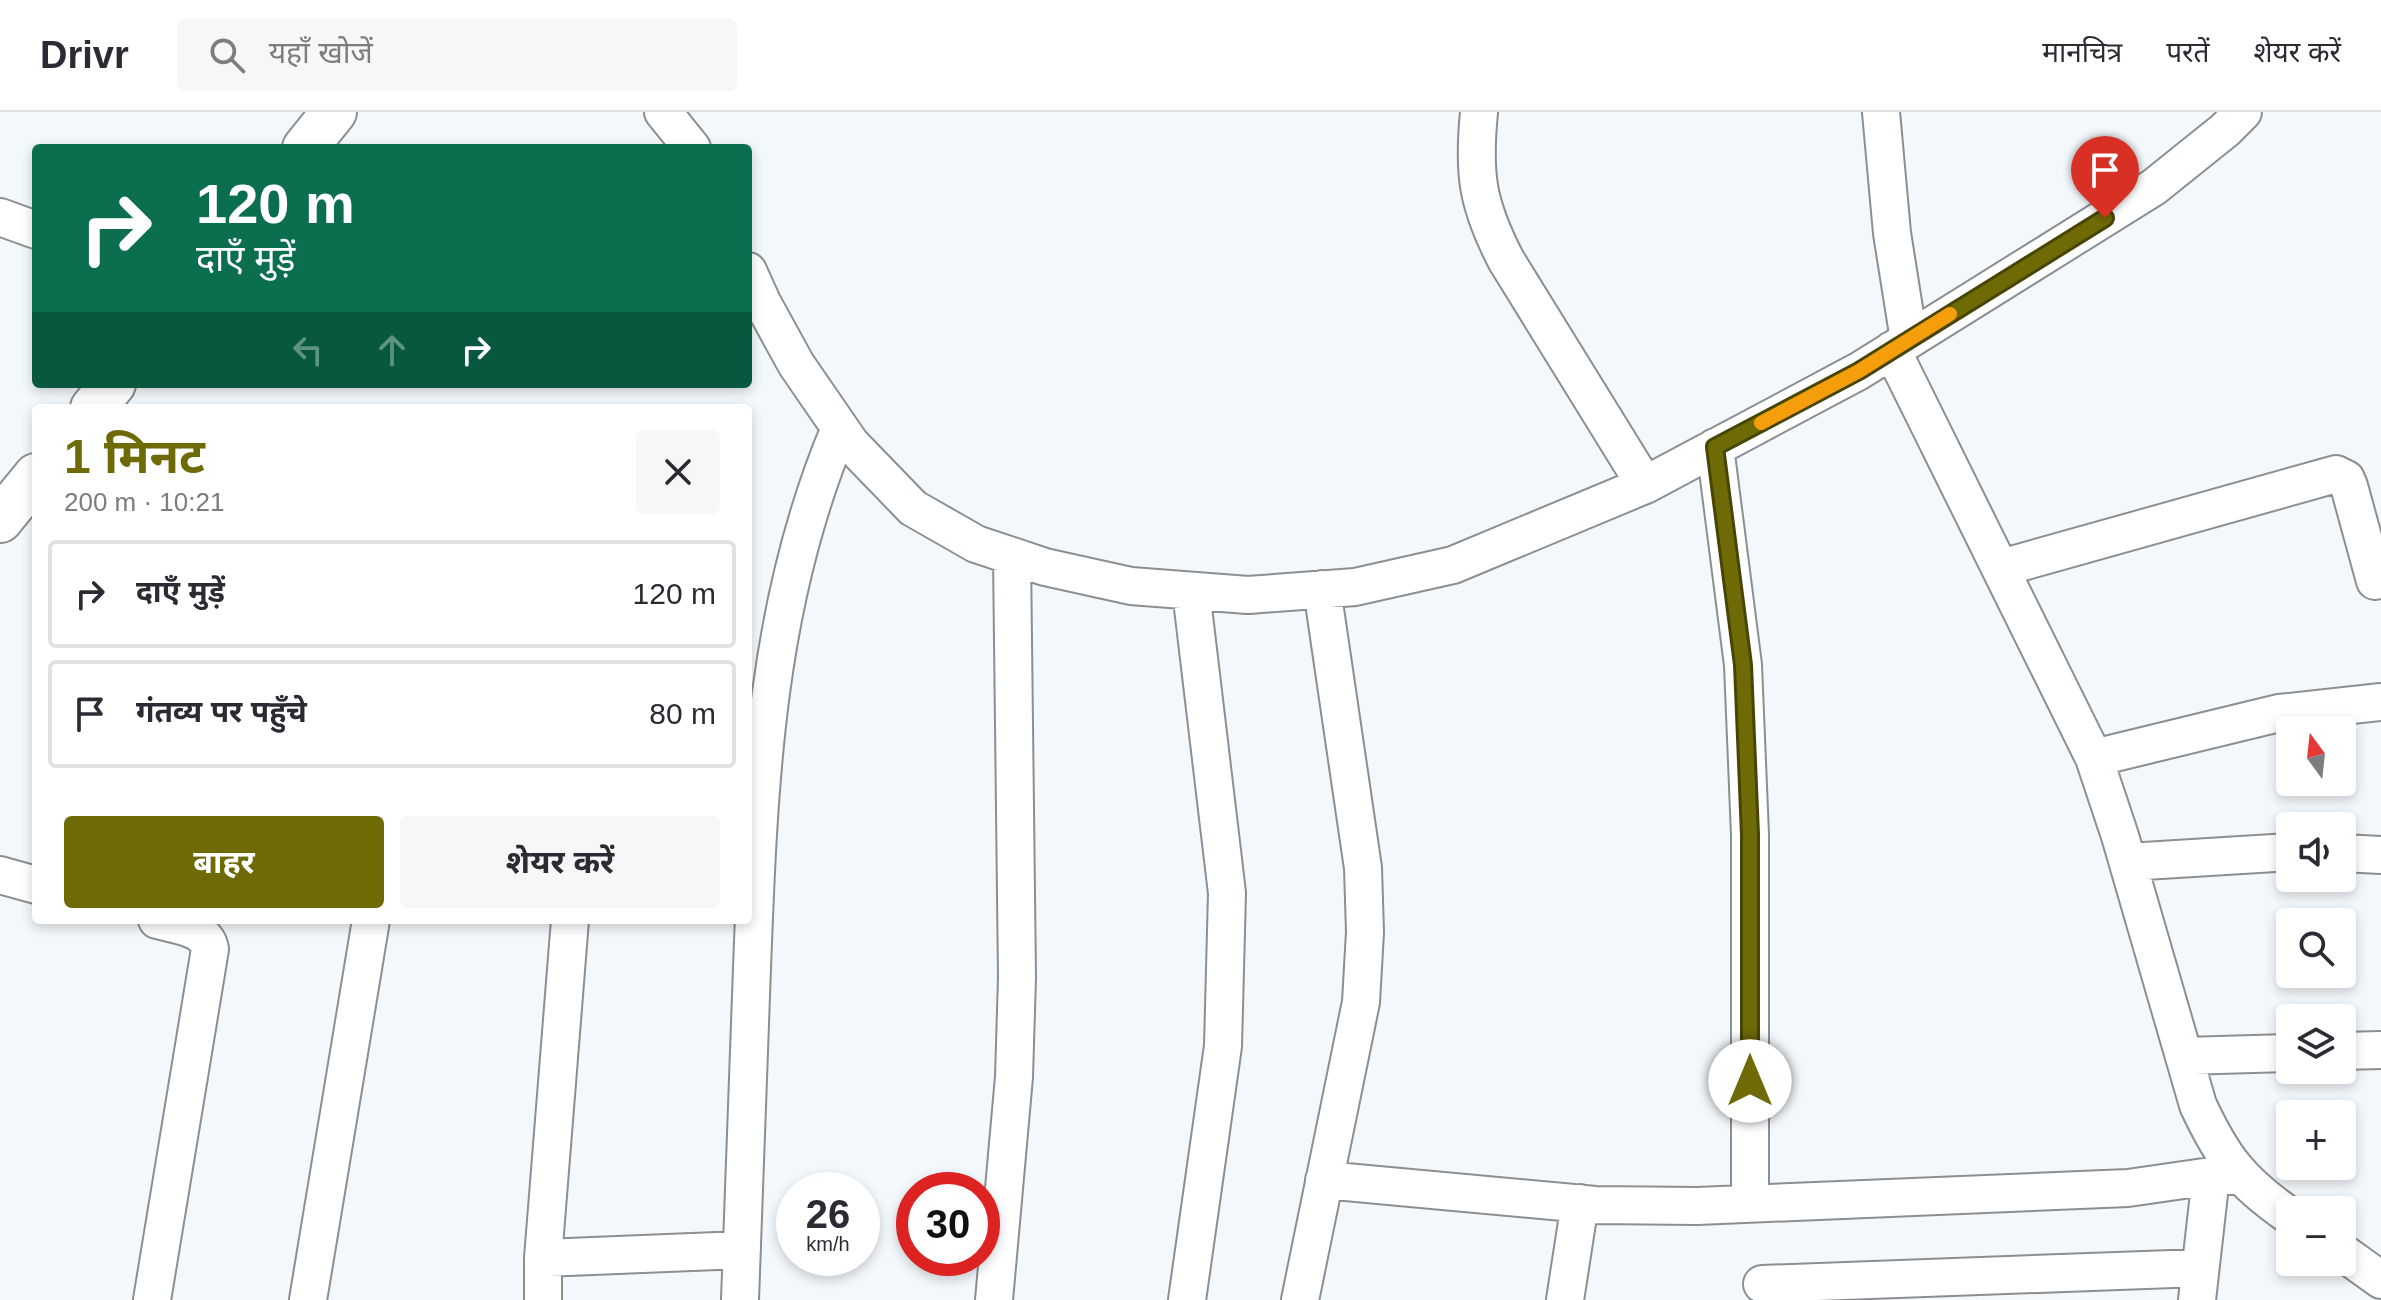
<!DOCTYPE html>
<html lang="hi">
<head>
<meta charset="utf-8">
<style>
  body { margin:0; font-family:Arial,"Noto Sans Devanagari",sans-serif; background:#f7f7f7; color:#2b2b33; height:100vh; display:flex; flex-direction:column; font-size:30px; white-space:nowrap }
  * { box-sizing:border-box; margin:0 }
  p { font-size:26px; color:#7c7c81 }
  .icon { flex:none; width:44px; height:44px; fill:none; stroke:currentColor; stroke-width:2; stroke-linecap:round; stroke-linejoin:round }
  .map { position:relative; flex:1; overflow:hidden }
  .sheet { position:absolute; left:32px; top:292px; width:720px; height:520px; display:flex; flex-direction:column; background:#fff; border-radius:8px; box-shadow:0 4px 12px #0003 }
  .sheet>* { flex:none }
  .top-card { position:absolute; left:32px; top:32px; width:720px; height:244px; border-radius:8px; box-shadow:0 4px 12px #0003; background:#0b6e4f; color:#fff; overflow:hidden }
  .needle { width:52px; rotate:345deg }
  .tools { position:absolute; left:2276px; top:604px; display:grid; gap:16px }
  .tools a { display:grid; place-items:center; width:80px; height:80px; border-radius:8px; background:#fff; box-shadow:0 4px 12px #0003; font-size:40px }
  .speed { position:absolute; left:776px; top:1060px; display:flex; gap:16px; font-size:40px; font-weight:700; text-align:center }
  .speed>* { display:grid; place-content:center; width:104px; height:104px; border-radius:50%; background:#fff; box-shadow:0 4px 12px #0003; line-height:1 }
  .speed small { font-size:20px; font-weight:400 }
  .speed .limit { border:12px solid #d22; background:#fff; color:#111 }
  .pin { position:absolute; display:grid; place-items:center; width:68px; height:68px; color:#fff; margin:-82px -34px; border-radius:50% 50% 50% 0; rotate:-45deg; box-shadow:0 0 8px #0007 }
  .pin .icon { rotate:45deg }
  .me { position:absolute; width:88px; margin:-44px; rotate:0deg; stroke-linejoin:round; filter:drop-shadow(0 0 6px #0008) }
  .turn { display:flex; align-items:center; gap:28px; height:168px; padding:0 32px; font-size:36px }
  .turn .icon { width:104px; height:104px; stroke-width:2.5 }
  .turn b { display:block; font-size:56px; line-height:68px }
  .lanes { display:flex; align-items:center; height:76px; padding:0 32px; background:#0003; justify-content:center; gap:40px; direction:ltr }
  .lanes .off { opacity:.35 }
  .round { display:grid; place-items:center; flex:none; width:84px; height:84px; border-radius:8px; background:#f7f7f7 }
  .headline { display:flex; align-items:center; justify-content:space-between; height:136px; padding:0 32px }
  h1 { font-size:48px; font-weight:700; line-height:60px; color:#6e6a06 }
  .primary-button { display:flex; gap:16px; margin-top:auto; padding:16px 32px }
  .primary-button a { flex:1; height:92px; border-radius:8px; background:#6e6a06; color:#fff; font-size:32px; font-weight:700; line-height:92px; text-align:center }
  .primary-button a+a { background:#f7f7f7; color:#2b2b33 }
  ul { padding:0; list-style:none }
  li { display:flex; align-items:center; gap:24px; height:108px; margin:0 16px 12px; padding:0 16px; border:4px solid #e1e1e2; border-radius:8px }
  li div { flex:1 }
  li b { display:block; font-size:30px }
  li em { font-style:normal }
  header { display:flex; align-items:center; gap:48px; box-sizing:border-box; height:112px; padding:0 40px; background:#fff; border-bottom:2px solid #e1e1e2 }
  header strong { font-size:38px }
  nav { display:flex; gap:44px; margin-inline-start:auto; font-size:28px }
  .search { width:560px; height:72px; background:#f7f7f7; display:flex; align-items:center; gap:20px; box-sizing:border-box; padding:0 28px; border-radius:8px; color:#7c7c81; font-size:30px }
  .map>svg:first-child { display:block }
</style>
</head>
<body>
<header>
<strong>Drivr</strong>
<div class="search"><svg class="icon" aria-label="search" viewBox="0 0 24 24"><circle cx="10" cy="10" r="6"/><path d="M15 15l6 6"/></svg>यहाँ खोजें</div>
<nav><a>मानचित्र</a><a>परतें</a><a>शेयर करें</a></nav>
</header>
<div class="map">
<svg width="2381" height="1188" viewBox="0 0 2381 1188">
  <rect width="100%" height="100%" fill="#f3f8fc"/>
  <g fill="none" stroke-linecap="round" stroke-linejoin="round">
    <defs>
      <path id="minor" d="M663,0l29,36
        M1479,0c-6,62 -2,92 27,148l139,225
        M1881,0l11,121 17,107
        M0,105l36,13
        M748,159l14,31 34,62 55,80 62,64 63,36 69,23 86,19 117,9 107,-8 98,-22 192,-80 214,-114 295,-184 71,-57 18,-18
        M1892,238l202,408 26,78 78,269c25,54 43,77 92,111
        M1715,335l28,218 7,170v368
        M2001,456l335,-94 10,5 3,7 26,95
        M2094,646l185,-45 102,-11
        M2342,741l39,2
        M2128,750l162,-10
        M0,763l36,10
        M2342,939l39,-1
        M2184,944l106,-3
        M1324,1068l271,25 102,1 431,-18 83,-12h29
        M2342,1140l39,28
        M543,1146l199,-8
        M1762,1172l438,-16
        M152,1188l58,-351c-4,-22 -35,-24 -53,-29
        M308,1188l63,-380
        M543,1188v-42l27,-338
        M740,1188c4,-111 8,-222 12,-332 7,-187 14,-365 88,-540
        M994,1188l20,-223 3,-100 -5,-421
        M1187,1188l36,-254 4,-153 -36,-302
        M1300,1188l61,-298 4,-70 -2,-64 -41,-279
        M1565,1188l15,-97
        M2197,1188l14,-124"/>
      <path id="tertiary" d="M305,36l29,-36
        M93,296l20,-24
        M0,408l36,-44"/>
    </defs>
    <use href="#minor" stroke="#8b8f92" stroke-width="40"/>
    <use href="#tertiary" stroke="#8b8f92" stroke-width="48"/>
    <use href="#minor" stroke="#fff" stroke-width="36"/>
    <use href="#tertiary" stroke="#fff" stroke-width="44"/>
  </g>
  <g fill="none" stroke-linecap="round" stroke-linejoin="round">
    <defs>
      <path id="route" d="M1750,969v-246l-7,-170 -28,-218 144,-76 246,-153"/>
    </defs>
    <use href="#route" stroke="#484504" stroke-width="20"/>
    <use href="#route" stroke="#6e6a06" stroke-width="14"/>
    <path stroke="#f59e0b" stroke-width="14" d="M1761,311l98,-52 91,-57"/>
  </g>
</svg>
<div class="tools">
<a><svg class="needle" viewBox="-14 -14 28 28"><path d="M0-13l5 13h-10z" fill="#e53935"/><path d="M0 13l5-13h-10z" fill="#7c7c81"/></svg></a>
<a><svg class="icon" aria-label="sound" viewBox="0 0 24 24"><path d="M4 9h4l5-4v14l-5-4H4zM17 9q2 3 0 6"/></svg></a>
<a><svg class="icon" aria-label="search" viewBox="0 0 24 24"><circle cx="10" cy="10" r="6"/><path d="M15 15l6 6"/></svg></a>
<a><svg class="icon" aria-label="layers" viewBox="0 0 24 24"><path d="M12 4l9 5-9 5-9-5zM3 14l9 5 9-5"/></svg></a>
<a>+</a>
<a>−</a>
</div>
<div class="speed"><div>26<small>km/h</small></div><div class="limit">30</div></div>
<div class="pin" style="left:2105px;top:106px;background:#d93025"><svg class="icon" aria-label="arrive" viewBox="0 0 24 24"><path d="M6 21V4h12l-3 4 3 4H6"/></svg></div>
<svg class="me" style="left:1750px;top:969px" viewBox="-20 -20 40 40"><circle r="19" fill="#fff"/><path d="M0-13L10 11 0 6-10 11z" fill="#6e6a06"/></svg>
<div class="top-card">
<div class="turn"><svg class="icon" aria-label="right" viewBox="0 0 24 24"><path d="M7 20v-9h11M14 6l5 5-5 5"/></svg><div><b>120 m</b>दाएँ मुड़ें</div></div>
<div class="lanes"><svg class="icon off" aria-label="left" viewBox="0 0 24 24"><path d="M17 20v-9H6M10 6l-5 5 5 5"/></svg><svg class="icon off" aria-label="ahead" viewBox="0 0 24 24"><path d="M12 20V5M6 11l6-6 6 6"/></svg><svg class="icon" aria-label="right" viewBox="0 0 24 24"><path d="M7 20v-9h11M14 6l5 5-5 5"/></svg></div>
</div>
<section class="sheet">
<div class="headline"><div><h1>1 मिनट</h1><p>200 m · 10:21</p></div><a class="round"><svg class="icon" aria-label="close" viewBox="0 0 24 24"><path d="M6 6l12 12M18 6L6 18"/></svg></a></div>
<ul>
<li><svg class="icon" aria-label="right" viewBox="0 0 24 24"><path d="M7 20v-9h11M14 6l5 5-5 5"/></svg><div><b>दाएँ मुड़ें</b></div><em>120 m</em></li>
<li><svg class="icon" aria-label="arrive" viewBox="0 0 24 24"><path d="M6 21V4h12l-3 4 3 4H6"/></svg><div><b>गंतव्य पर पहुँचे</b></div><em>80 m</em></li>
</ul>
<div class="primary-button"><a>बाहर</a><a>शेयर करें</a></div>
</section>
</div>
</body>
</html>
